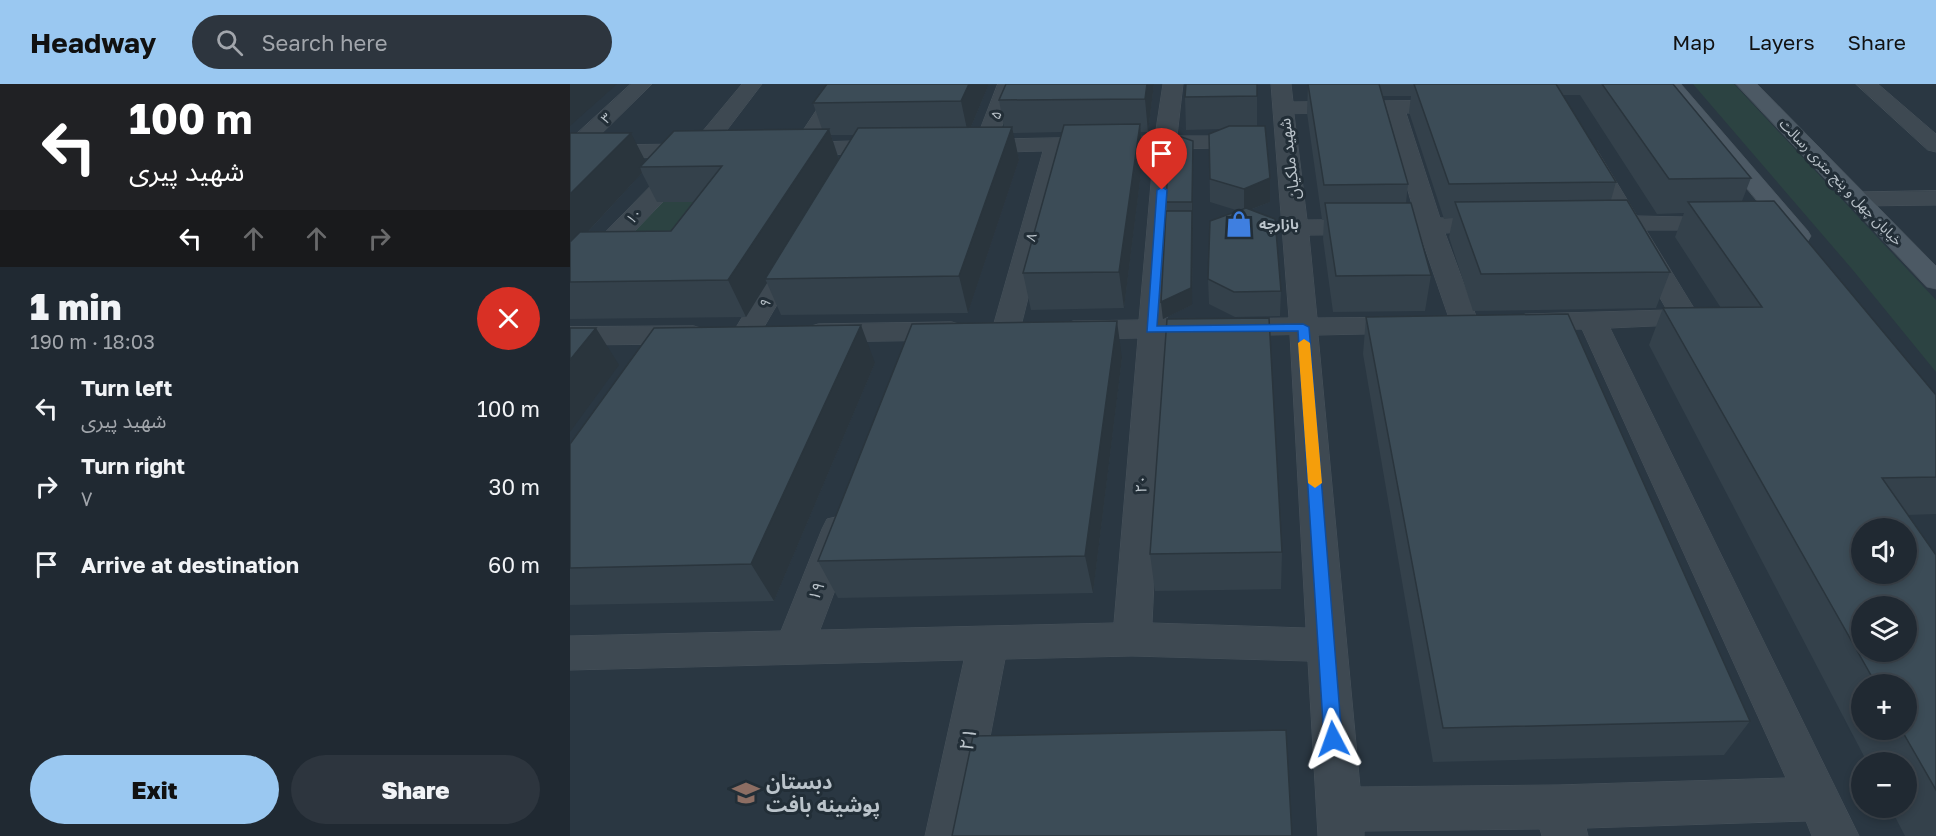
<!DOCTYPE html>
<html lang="en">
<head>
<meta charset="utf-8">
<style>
  body { margin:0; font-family:"Golos Text","Noto Sans Arabic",sans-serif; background:#2d353e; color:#f1f3f6; height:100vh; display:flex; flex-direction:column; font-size:22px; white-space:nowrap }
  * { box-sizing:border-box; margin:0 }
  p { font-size:20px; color:#a2a6ac }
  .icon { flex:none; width:33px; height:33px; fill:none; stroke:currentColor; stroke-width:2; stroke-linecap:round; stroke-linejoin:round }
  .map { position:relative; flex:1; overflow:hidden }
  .details { display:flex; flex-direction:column; background:#202932; width:570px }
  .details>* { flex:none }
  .guide { background:#202124; color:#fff; overflow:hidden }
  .buttons { position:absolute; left:1281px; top:434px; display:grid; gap:12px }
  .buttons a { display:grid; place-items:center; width:66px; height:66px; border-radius:50%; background:#202932; box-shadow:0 3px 9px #0003,0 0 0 2px #3d454d; font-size:30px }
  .pin { position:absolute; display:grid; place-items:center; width:51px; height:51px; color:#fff; margin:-62px -26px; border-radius:50% 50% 50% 0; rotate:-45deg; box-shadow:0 0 6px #0007 }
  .pin .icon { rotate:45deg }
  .me { position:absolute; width:66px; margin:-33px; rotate:356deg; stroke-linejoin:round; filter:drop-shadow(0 0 4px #0008) }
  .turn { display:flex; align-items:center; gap:21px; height:126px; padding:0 30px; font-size:27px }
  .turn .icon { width:78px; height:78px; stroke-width:2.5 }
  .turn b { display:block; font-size:42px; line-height:51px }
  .lanes { display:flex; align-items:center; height:57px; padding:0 30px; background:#0003; justify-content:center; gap:30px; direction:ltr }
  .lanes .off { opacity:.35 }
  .round { display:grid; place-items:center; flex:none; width:63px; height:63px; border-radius:32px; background:#2d353e }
  .head { display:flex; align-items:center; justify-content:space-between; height:102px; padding:0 30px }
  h1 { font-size:36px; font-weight:800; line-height:45px }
  .cta { display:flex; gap:12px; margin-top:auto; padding:12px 30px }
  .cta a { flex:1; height:69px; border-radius:36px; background:#9ac8f1; color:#111; font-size:24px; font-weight:800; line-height:69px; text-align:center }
  .cta a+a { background:#2d353e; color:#f1f3f6 }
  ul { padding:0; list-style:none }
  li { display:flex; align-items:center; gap:18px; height:78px; padding:0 30px }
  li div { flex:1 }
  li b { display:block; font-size:22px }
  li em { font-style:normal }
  header { display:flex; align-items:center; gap:36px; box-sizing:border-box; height:84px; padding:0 30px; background:#9ac8f1; color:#111 }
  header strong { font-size:28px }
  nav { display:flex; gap:33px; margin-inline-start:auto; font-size:21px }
  .search { width:420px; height:54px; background:#2d353e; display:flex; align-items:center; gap:15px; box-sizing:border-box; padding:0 21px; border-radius:33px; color:#a2a6ac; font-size:22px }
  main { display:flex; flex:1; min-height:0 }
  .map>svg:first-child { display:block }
</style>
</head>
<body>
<header>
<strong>Headway</strong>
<div class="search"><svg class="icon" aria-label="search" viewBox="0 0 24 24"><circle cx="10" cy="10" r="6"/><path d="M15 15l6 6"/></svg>Search here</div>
<nav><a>Map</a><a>Layers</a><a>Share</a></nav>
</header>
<main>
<section class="details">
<div class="guide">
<div class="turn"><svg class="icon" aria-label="left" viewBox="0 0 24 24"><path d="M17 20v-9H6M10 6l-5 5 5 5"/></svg><div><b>100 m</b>شهید پیری</div></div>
<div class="lanes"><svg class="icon" aria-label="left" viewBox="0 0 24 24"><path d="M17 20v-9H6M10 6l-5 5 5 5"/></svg><svg class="icon off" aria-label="ahead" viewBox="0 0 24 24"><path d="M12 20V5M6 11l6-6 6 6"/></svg><svg class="icon off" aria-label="ahead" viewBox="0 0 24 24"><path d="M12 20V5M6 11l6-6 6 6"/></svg><svg class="icon off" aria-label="right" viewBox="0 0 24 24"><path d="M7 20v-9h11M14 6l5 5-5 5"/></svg></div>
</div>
<div class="head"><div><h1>1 min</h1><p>190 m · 18:03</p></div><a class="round" style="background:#d93025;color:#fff"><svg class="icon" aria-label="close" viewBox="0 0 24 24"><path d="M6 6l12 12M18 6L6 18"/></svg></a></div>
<ul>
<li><svg class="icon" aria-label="left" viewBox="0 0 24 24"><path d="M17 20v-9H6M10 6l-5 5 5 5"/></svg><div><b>Turn left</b><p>شهید پیری</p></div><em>100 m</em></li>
<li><svg class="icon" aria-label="right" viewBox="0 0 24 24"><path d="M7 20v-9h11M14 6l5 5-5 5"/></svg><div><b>Turn right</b><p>۷</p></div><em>30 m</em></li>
<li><svg class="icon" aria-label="arrive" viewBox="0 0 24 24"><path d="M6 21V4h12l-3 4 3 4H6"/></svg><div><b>Arrive at destination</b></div><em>60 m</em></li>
</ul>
<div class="cta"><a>Exit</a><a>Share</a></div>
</section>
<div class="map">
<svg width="1366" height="752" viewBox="0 0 1366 752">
  <rect width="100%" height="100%" fill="#2a3742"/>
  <path fill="#2c4342" d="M1123,0h41l202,216v72l-84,-103z
    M167,117l-136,67 56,-66z"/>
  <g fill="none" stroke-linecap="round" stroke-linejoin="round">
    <defs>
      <path id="minor" d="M61,0h21l-62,61 102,-1 50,-60h20l-54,71 -129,134 -9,2v-23l109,-111 -109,2v-19z
        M264,0h20l-38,58 73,-2 8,2 3,5 -3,5 -96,4 -18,-2 -3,-5 3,-5 12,-2z
        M428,0h20l-21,55 158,-3 8,-52h20l-6,52h86l3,5 -3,5 -8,1 -79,2 -9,171 122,-2 -18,-234h20l2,18 162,-2 7,2 3,4 -3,4 -7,2 -49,1 34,105h56l9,2 3,5 -3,5 -60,3 34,91 -4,6 -10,2 -10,-2 -4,-6 -31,-90 -111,1 8,83 94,-1 10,2 4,6 -4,6 -10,2 -93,2 42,452 197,-2 229,-7 -204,-449 -56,1 -10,-2 -4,-6 4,-6 10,-2 141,-4 -46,-80 -19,-2 -3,-5 3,-5 11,-2 -35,-61 3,-5h16l40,66 96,2 3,5 -3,5 -9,2h-78l54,88 -4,6 -86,4 249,508h-47l-6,-15 -220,7 2,8h-46l-2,-7 -176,2v5h-46l-10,-175 -176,-5 -127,3 -34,177h-46l39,-176 -394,10v-34l211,-5 41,-102 5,-10 13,-3 13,3 5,10 -38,101 294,-7 24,-285 -65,1 -10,-3 -4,-6 4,-6 10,-3 66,-1 15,-171 -89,2 -45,179 -4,6 -10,3 -10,-3 -4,-6 51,-179 -72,2 -8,-2 -3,-5 3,-5 13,-2zM816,29l30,106 -109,1 -13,-106zM720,251l16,293 -154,-5 14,-286z
        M1286,0h22l58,50v18l-8,-2z
        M1366,107v14l-76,1 -8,-2 -4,-5 4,-5 8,-2z
        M224,161l9,3 4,5 -47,81 -4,6 -10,3 -10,-3 -4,-6 49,-81 4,-5z
        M382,238l10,3 4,6 -4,6 -10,3 -134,2 -10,-3 -4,-6 4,-6 10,-3z
        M124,242l10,3 4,6 -4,6 -10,3 -124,1v-18z"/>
      <path id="secondary" d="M1091,0h20l127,147 3,5 -3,5 -9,2 -9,-2z
        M1166,0h21l179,182v23l-9,-2z"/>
    </defs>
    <use href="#minor" stroke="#47525b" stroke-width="1"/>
    <use href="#secondary" stroke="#47525b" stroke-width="1"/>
    <use href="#minor" fill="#3e4952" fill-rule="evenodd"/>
    <use href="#secondary" fill="#4c5964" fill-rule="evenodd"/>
  </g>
  <path fill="#34414b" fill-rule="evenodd" d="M257,0h162l-18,43h33l-5,-27 7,-16h148l-6,48h-7l2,25 -19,151 -93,2 -8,-37 39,-141 -49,1 6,27 -51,153 -187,2 -14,-32 -21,34 -176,2v-186l75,28 177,-32 -9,-26zM261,51h23l-15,24zM72,89l15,29h37l-23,29 -83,1z
    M738,0h365l78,94 -9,23 194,194v119l-28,1 28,40v281h-31l-15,-29h16v-45h-39l-218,-417 14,-37h58l-46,-71 9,-24 -27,1 -77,-119h-17l53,87 -5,18 59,72 -14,36 -183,3 -24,-74 4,-19 -9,1 -35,-107 2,-16h-28l25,88 -2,19 25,72 -6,36 -92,1 -10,-73 1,-19h-2l-15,-107zM1292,600h44v45h-44z
    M687,12v30l13,52v24l-20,8 31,81 -1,25 -45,1 -26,-13 -1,-25 31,-68 -29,-9 -1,-68 12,-5 -35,1 -1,-33z
    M623,57v87l-1,77 -29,14 -2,-17 6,-91 -1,-9z
    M796,233l384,404 -26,34 -291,7 -70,-408z
    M552,274l-29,235 -255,5 -20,-37z
    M305,279l-101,238 -204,4v-161z
    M712,468l-1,37 -126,2 -5,-37z"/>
  <path fill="#2a353d" d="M0,0h47l-47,42z
    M399,0h20l-21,50 -7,-33z
    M577,0h7l-6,48 -3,-33z
    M570,40l3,33 -19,151 -5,-36z
    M442,43l7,33 -51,153 -9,-37z
    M259,45l11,34 -75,116 2,4 -21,34 -18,-37z
    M61,49l17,33 -8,1 2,6 -72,78v-57z
    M623,57v87l-1,77 -29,14 -2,-17 31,-88z
    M700,94v24l-26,10v-23z
    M547,237l5,37 -29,235 -8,-37z
    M291,241l14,38 -101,238 -23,-37z
    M26,244l23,37 -49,67v-72z"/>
  <path fill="#3c4c57" stroke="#2a353d" stroke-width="1.5" fill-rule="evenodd" d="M257,0h142l-8,17 -148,2z
    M436,0h141l-2,15 -146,1z
    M616,0h71v12l-72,1z
    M738,0h71l29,100 -84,1z
    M844,0h142l60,98 -167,2z
    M1032,0h71l78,94 -82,1z
    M570,40l-21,148 -96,1 41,-148z
    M659,42h36l5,52 -26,11 -34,-10 -1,-45z
    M442,43l-53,149 -194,3 93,-151z
    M259,45l-101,151 -158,2v-40l10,-10 91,-1 51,-65 -82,1 34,-36z
    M0,49h61l-61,61z
    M600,49l23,8 -1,61h-26z
    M1057,116l43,72 -189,2 -26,-72z
    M1204,117l162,194v82l-54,1 54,77v235l-35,-61h5v-45h-30l-213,-376 99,-1 -74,-105zM1292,444h44v45h-44zM1292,522h44v45h-44z
    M755,119h86l20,72 -95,1z
    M676,124l29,11 6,72 -47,1 -26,-13 2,-58z
    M596,127h26l-1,77 -30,14z
    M998,230l182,407 -307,7 -77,-411z
    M699,234l13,234 -132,2 17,-235z
    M547,237l-32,235 -267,5 94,-237z
    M291,241l-110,239 -181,4v-124l84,-116z
    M0,244h26l-26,32z
    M716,646l6,106h-340l21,-100z"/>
  <path fill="#1a73e8" stroke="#114b97" stroke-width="1.5" d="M592,103l5,3 -10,136 146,-2 6,3 33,412 -2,6 -7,2 -6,-2 -3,-6 -26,-408 -151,1 10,-142z"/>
  <path fill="#f59e0b" d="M734,255l6,4 12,140 -7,5 -7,-5 -10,-140z"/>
  <defs>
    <symbol id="shop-bare" viewBox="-9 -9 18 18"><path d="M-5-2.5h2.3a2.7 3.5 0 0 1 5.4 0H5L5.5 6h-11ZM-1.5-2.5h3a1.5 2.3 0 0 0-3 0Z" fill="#3f7fe0" stroke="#222e37" stroke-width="2.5" paint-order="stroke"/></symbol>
    <symbol id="school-bare" viewBox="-9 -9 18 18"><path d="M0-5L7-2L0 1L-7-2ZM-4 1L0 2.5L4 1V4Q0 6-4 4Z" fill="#8d6e63" stroke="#222e37" stroke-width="2.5" paint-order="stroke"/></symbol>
  </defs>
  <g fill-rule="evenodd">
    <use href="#shop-bare" x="650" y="121" width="38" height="38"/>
    <use href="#school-bare" x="157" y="690" width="38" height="38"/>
  </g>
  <g text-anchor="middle" stroke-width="6" stroke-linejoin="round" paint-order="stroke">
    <g font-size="14" fill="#bbc4cb" stroke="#222e37">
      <text transform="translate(426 31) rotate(-69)" y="5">۵</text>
      <text transform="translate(36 34) rotate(-43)" y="5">۳</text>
      <text transform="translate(1271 98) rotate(46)" y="5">خیابان چهل و پنج متری رسالت</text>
      <text transform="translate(64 132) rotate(-46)" y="5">۱۰</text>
      <text transform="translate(461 153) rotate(-75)" y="5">۸</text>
      <text transform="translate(195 219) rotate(-59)" y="5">۹</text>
    </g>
    <g font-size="14" font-weight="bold" fill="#bbc4cb" stroke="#222e37" text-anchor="start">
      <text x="689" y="145">بازارچه</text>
    </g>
    <g font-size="16" fill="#bbc4cb" stroke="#222e37">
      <text transform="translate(719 75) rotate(-97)" y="6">شهید ملکیان</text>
      <text transform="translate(571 400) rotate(-86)" y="6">۲۰</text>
      <text transform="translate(246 507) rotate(-69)" y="6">۱۹</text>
    </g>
    <g font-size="20" fill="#bbc4cb" stroke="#222e37">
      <text transform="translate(398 655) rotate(-78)" y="7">۲۱</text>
    </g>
    <g font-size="20" font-weight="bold" fill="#bbc4cb" stroke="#222e37" text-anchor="start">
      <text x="196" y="705">دبستان<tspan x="196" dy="23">پوشینه بافت</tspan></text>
    </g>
  </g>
</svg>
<div class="buttons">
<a><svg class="icon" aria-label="sound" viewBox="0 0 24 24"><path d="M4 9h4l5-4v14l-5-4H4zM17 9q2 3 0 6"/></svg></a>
<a><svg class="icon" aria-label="layers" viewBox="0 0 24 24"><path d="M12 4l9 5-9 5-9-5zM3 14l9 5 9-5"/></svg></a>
<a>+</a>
<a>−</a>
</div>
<div class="pin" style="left:592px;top:106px;background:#d93025"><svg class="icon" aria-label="arrive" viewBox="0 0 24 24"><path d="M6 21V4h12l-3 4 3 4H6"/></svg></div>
<svg class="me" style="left:763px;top:655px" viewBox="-20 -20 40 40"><path d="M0-17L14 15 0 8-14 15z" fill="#1a73e8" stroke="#fff" stroke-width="4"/></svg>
</div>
</main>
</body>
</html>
